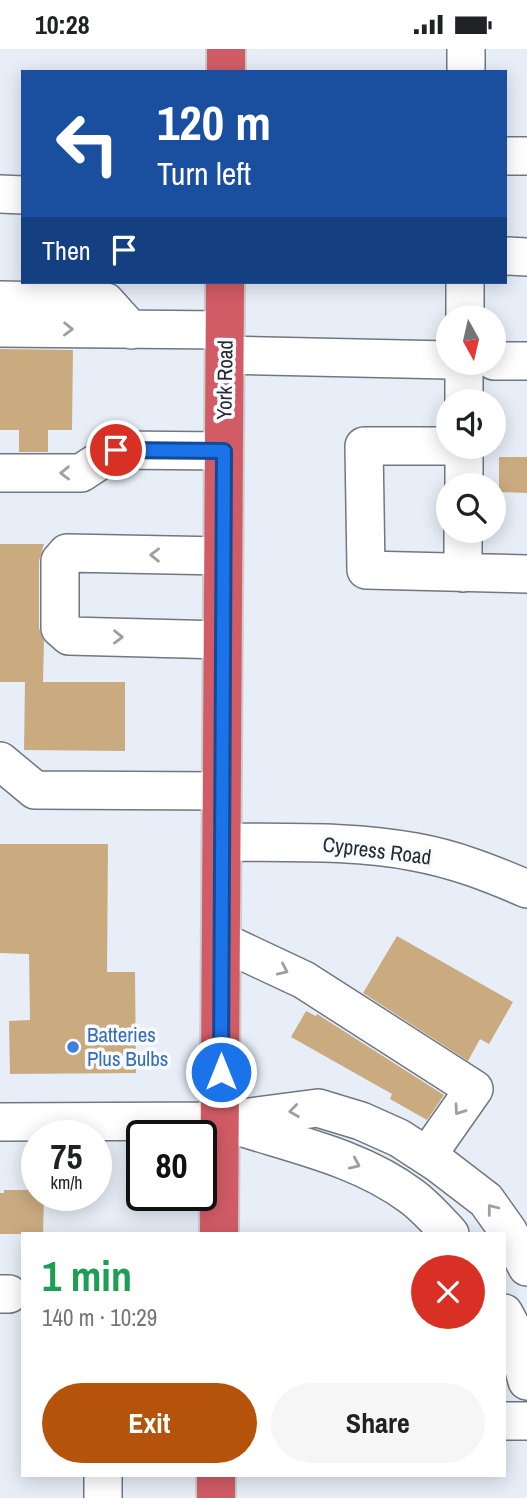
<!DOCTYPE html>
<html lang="en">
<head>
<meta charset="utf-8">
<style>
  body { margin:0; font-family:"Archivo Narrow",sans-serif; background:#f6f6f6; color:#202124; height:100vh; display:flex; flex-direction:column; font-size:26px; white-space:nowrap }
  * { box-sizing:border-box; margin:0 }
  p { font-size:23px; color:#757577 }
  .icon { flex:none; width:38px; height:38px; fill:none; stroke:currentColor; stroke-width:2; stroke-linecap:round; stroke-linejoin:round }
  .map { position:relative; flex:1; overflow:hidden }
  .details { position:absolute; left:21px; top:1183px; width:485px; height:245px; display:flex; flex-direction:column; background:#fff; border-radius:0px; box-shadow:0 4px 18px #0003 }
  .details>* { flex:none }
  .guide { position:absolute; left:21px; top:21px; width:486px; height:214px; border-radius:0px; box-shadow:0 4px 18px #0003; background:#1a4fa0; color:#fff; overflow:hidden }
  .needle { width:46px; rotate:172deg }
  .controls { position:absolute; left:436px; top:256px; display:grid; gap:14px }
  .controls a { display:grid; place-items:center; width:70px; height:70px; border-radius:50%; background:#fff; box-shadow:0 4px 18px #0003; font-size:35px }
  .speed { position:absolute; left:21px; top:1071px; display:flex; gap:14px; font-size:35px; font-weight:700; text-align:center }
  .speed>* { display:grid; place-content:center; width:91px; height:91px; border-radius:50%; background:#fff; box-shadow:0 4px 18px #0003; line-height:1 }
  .speed small { font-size:18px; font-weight:400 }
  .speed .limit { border:4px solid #111; border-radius:10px; background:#fff; color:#111 }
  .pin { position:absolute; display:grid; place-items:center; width:60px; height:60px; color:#fff; margin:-30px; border:4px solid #fff; border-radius:50%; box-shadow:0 2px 7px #0007 }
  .me { position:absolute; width:77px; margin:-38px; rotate:0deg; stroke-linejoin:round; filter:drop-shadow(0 0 5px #0008) }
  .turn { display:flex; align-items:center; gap:24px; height:147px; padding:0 21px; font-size:32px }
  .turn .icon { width:91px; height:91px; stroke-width:2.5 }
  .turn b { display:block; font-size:49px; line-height:60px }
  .then { display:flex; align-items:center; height:66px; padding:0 21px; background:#0003; gap:14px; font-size:26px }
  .round { display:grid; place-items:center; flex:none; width:74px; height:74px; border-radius:37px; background:#f6f6f6 }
  .head { display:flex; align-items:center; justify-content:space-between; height:119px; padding:0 21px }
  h1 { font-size:42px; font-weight:700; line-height:52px; color:#1e9e55 }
  .primary-button { display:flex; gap:14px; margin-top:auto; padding:14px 21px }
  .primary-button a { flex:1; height:80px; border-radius:42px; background:#b45309; color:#fff; font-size:28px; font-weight:700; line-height:80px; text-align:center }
  .primary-button a+a { background:#f6f6f6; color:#202124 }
  .status { display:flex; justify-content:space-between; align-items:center; height:49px; padding:0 35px; background:#fff; direction:ltr }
  .status svg { height:19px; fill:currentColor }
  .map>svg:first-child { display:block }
</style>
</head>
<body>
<div class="status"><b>10:28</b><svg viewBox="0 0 49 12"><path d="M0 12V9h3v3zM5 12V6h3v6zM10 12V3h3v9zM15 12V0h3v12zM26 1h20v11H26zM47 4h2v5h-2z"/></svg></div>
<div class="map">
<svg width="527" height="1449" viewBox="0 0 527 1449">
  <rect width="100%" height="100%" fill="#e7eef8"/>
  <path fill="#caab80" d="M0,300l73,1 -1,80h-24v22h-29v-22h-19z
    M499,408h28v36l-28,-1z
    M0,495h44l-5,17v67l5,13 -1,41h-43z
    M25,633h100v69l-101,-1z
    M0,795h108l-1,128h28l1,101 -126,1 -1,-53 21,-1 -1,-66 -29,-1z
    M397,887l116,66 -24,42 -9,-5 -12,22 -105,-68z
    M306,962l10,5 1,-2 127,81 -17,25 -37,-21 2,-5 -101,-57z
    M4,1141h33v5h7l-1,39h-43v-41h4z"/>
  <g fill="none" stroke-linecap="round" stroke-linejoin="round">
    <defs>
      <path id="minor" d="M466,23v-23
        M506,107h21
        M0,145l23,1
        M506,207l21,1
        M0,251l106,2 25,28
        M465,268v-35
        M0,279l225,2
        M225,306l223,5
        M494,312h33
        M464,352v-39
        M448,397h-84l2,124 161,4
        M0,424h81l35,-23 108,1
        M464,436v-39
        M463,524v-43
        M223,591l-154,-4 -9,-8v-67l7,-8 156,3
        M0,712l35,29 187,1
        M221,793c64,1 131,-2 194,10 39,7 75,21 112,37
        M221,892l83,39 170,109 -47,67
        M0,1073l220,-1 98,-13 43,13 38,17 40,26 47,36 22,31 19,36
        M231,1075c61,20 128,33 180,72 14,10 27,25 39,38
        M0,1245h9
        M504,1264l10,19 13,49
        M504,1372h23
        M103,1449v-23"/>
      <path id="highway" d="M226,23v-23
        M219,1185l6,-952
        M216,1449v-23"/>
    </defs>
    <use href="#minor" stroke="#71777f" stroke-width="40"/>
    <use href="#highway" stroke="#cbcccd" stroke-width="42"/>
    <use href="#minor" stroke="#fff" stroke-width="37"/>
    <use href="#highway" stroke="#d25c66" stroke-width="38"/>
  </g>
  <defs><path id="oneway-chevron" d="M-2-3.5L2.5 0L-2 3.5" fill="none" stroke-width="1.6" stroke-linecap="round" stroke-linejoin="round" transform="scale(1.75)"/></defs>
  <g stroke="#9e9fa0">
    <use href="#oneway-chevron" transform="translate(68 280) rotate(1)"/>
    <use href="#oneway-chevron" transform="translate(65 424) rotate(179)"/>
    <use href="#oneway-chevron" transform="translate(155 506) rotate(-179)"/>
    <use href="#oneway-chevron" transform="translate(118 588) rotate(1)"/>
    <use href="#oneway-chevron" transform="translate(283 921) rotate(25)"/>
    <use href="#oneway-chevron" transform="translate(459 1061) rotate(125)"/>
    <use href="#oneway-chevron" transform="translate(294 1062) rotate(172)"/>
    <use href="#oneway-chevron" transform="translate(355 1115) rotate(24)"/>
    <use href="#oneway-chevron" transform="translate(492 1160) rotate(-128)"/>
  </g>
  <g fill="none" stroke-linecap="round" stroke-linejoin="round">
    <defs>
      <path id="route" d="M116,401l108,1 -3,621"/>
    </defs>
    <use href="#route" stroke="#114b97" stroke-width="18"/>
    <use href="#route" stroke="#1a73e8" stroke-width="12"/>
  </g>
  <circle fill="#3f7fe0" stroke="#f8fbff" stroke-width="2.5" cx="73" cy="998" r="7"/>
  <g text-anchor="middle" stroke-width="7" stroke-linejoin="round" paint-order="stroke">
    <g font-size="21" fill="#272a2d" stroke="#f8fbff">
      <text transform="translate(225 331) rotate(-89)" y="7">York Road</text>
      <text transform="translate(377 802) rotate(7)" y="7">Cypress Road</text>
    </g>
    <g font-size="21" fill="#366cbe" stroke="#f8fbff" text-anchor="start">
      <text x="87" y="993">Batteries<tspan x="87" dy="24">Plus Bulbs</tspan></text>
    </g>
  </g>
</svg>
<div class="controls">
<a><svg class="needle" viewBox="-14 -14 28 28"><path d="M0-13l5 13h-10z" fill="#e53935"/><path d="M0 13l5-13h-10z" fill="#757577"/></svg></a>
<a><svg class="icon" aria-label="sound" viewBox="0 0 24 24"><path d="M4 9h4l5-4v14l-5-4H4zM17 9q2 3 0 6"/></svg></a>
<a><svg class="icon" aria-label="search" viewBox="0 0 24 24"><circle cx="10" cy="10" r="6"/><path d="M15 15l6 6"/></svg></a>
</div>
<div class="speed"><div>75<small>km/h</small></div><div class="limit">80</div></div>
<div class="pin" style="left:116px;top:401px;background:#d93025"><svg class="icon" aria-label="arrive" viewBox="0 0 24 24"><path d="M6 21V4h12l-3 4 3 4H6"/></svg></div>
<svg class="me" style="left:221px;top:1023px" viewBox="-20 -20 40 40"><circle r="17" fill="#1a73e8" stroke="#fff" stroke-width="3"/><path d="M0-11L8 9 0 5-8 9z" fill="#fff"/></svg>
<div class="guide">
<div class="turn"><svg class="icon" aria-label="left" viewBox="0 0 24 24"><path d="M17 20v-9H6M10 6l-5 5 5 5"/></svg><div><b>120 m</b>Turn left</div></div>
<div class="then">Then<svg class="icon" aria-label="arrive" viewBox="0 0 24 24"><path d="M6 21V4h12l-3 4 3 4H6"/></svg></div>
</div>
<section class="details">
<div class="head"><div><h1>1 min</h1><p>140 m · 10:29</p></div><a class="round" style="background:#d93025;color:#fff"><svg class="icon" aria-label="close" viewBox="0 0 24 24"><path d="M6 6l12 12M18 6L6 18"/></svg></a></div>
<div class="primary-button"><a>Exit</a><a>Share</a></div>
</section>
</div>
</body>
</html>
